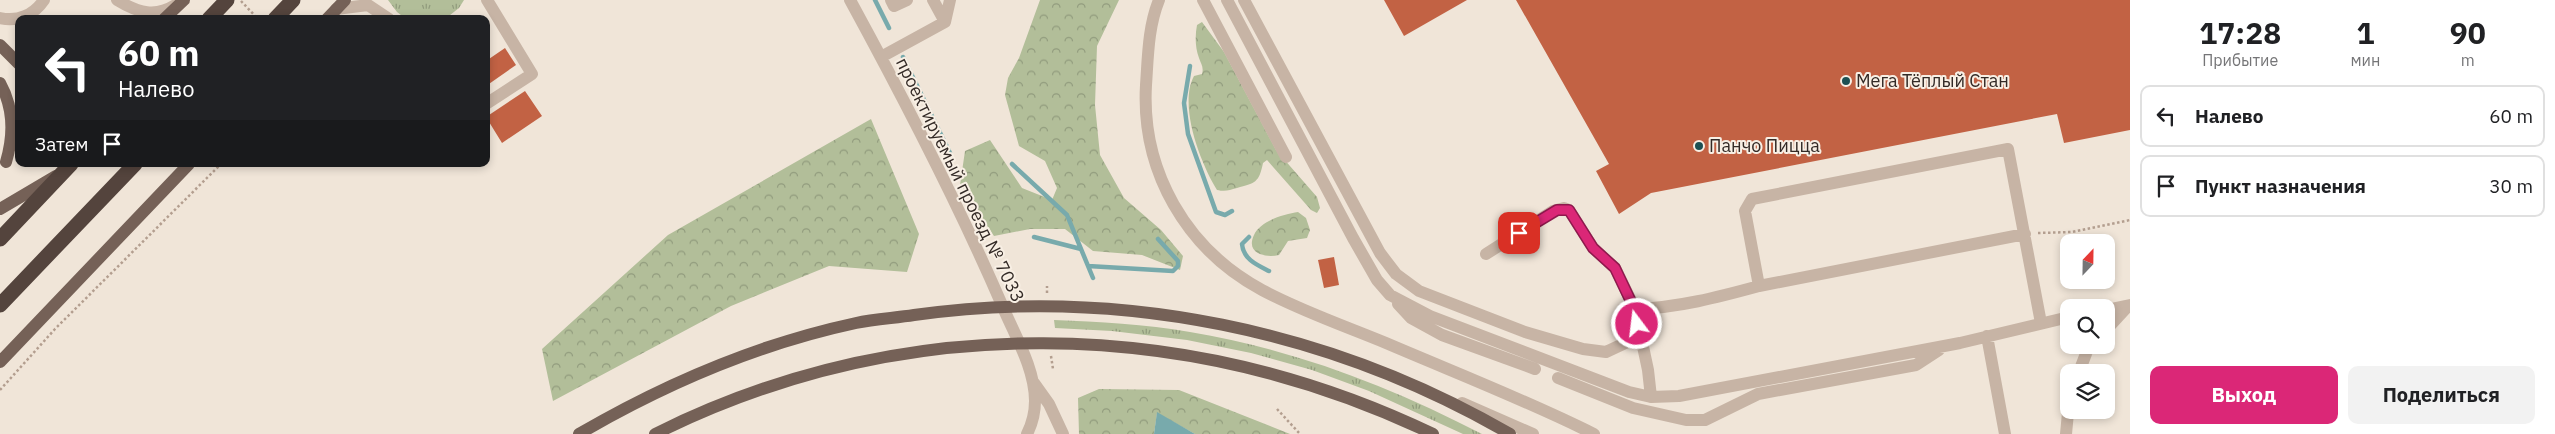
<!DOCTYPE html>
<html lang="ru">
<head>
<meta charset="utf-8">
<style>
  body { margin:0; font-family:"IBM Plex Sans",sans-serif; background:#f2f2f2; color:#202124; height:100vh; display:flex; flex-direction:column; font-size:19px; white-space:nowrap }
  * { box-sizing:border-box; margin:0 }
  p { font-size:16px; color:#757577 }
  .icon { flex:none; width:28px; height:28px; fill:none; stroke:currentColor; stroke-width:2; stroke-linecap:round; stroke-linejoin:round }
  .map { position:relative; flex:1; overflow:hidden }
  .side { display:flex; flex-direction:column; background:#fff; width:425px }
  .side>* { flex:none }
  .banner { position:absolute; left:15px; top:15px; width:475px; height:152px; border-radius:10px; box-shadow:0 2px 8px #0003; background:#202124; color:#fff; overflow:hidden }
  .needle { width:32px; rotate:22deg }
  .buttons { position:absolute; left:2060px; top:234px; display:grid; gap:10px }
  .buttons a { display:grid; place-items:center; width:55px; height:55px; border-radius:10px; background:#fff; box-shadow:0 2px 8px #0003; font-size:25px }
  .pin { position:absolute; display:grid; place-items:center; width:42px; height:42px; color:#fff; margin:-21px; border-radius:10px; box-shadow:0 2px 8px #0006 }
  .me { position:absolute; width:55px; margin:-28px; rotate:345deg; stroke-linejoin:round; filter:drop-shadow(0 0 4px #0008) }
  .turn { display:flex; align-items:center; gap:18px; height:105px; padding:0 20px; font-size:22px }
  .turn .icon { width:65px; height:65px; stroke-width:2.5 }
  .turn b { display:block; font-size:35px; line-height:42px }
  .then { display:flex; align-items:center; height:48px; padding:0 20px; background:#0003; gap:10px; font-size:19px }
  .eta { display:flex; justify-content:space-evenly; align-items:center; height:85px; text-align:center }
  .eta b { font-size:30px; font-weight:700; line-height:35px }
  .cta { display:flex; gap:10px; margin-top:auto; padding:10px 20px }
  .cta a { flex:1; height:58px; border-radius:10px; background:#db2777; color:#fff; font-size:20px; font-weight:700; line-height:58px; text-align:center }
  .cta a+a { background:#f2f2f2; color:#202124 }
  ul { padding:0; list-style:none }
  li { display:flex; align-items:center; gap:15px; height:62px; margin:0 10px 8px; padding:0 10px; border:2px solid #e0e0e0; border-radius:10px }
  li div { flex:1 }
  li b { display:block; font-size:19px }
  li em { font-style:normal }
  main { display:flex; flex:1; min-height:0 }
  .map>svg:first-child { display:block }
</style>
</head>
<body>
<main>
<div class="map">
<svg width="2130" height="434" viewBox="0 0 2130 434">
  <defs>
    <pattern id="grass-tufts" width="24" height="20" patternUnits="userSpaceOnUse" patternTransform="scale(1.25)"><rect width="24" height="20" fill="#b2be99"/><path d="M3 7l-1-3M5 7V3M7 7l1-3M15 17l-1-3M17 17v-4M19 17l1-3" fill="none" stroke="#919b7d"/></pattern>
    <pattern id="forest-crowns" width="20" height="18" patternUnits="userSpaceOnUse" patternTransform="scale(1.25)"><rect width="20" height="18" fill="#b2be99"/><path d="M2 6a3 3 0 1 1 6 0M12 15a3 3 0 1 1 6 0" fill="none" stroke="#919b7d"/></pattern>
  </defs>
  <rect width="100%" height="100%" fill="#f0e5d8"/>
  <path fill="url(#grass-tufts)" d="M388,0h76l-5,8 -14,11h-39l-9,-7z
    M1054,320c45,2 91,4 136,12 103,17 200,54 292,102h-19l-94,-43 -57,-21 -61,-17 -64,-13 -75,-9 -57,-3z"/>
  <path fill="url(#forest-crowns)" d="M1040,0h79l-22,46 -2,59 5,50 24,43 37,32 22,26 -3,14 -38,-15 -49,-4 -28,-22h-35l-36,7 -34,-51 5,-34 25,-11 32,48 30,12 5,-12 -12,-27 -26,-15 -14,-51 3,-17 11,-20z
    M1202,22l22,30 52,98 41,47 3,11 -3,5 -6,-3 -44,-50 -4,3c-4,20 -8,20 -26,25 -8,2 -11,4 -20,2 -16,-26 -39,-84 -23,-114l8,-2c2,-7 -1,-10 -3,-16 -4,-11 -4,-22 -2,-33z
    M871,119l48,115 -12,38 -78,-6 -98,40 -178,95 -11,-52 126,-114z
    M1298,212l8,6 4,12 -3,8 -19,3 -9,14c-13,3 -34,-1 -25,-20 6,-14 30,-21 44,-23z
    M1099,389l80,1 111,44h-95l-38,-21 -3,21h-75l-1,-36z"/>
  <path fill="#78aaac" d="M1157,412l38,22h-41z"/>
  <g fill="none" stroke-linecap="round" stroke-linejoin="round">
    <path stroke="#78aaac" stroke-width="4.5" d="M875,0l14,28
      M903,57l47,96
      M1190,66l-6,37 4,31 28,78 9,3 7,-4
      M1012,164l55,51 26,63
      M1034,237l47,12
      M1249,237l-7,7c1,15 15,21 27,27
      M1088,266l85,5 5,-5v-5l-20,-22"/>
  </g>
  <path fill="#c26244" d="M1384,0h83l-63,36z
    M1516,0h614v130l-66,13 -7,-29 -406,79 -32,21 -23,-43 13,-7z
    M505,48l11,17 -30,21v-25z
    M525,91l17,25 -40,27 -16,-26z
    M1334,257l5,28 -15,3 -6,-28z"/>
  <g fill="none" stroke-linecap="round" stroke-linejoin="round">
    <path stroke="#b39e8f" stroke-width="2.5" stroke-dasharray="2.5 2.5" stroke-linecap="butt" d="M241,1l17,18
      M2038,233l34,-1 58,-12
      M1047,293v-7
      M1051,356l2,13
      M0,390l55,-61 166,-165
      M1277,409l23,25"/>
    <path stroke="#c7b4a5" stroke-width="12" d="M117,0c21,13 39,18 60,4
      M850,0c54,99 107,201 152,305 12,29 33,63 33,96 0,12 -3,23 -8,33
      M891,0l3,6 13,-6
      M933,0l12,22
      M1159,0c-11,27 -11,57 -13,85 -5,86 40,164 116,205 39,21 83,36 124,53 70,30 140,57 208,91
      M1203,0l83,157
      M1227,0l126,238 24,42 13,15 40,21 199,76 22,5 28,-1 281,-53 109,-26
      M1244,0l136,253 16,21 23,17 106,41 58,17 23,3 34,-16
      M336,9l32,-4 21,14
      M0,18c18,4 34,-3 44,-18
      M881,57l64,-35 5,-22
      M486,104l46,-30 -45,-74
      M1486,254l67,-43 11,-3 5,2 24,38 22,20 20,41 13,61 3,27
      M1759,286l-14,-75 7,-12 256,-50 33,174
      M1398,304l13,14 31,17 93,34
      M1635,309c42,-1 84,-12 124,-23l266,-52
      M2106,310l24,-5
      M2106,330l22,-24
      M1987,336l18,98
      M2079,372l8,-21 6,-6
      M1558,378l75,30 53,12h19l53,-26 158,-29 23,-15
      M1034,383l15,21 14,30
      M1462,403l71,31
      M2066,434l3,-32"/>
    <path stroke="#756157" stroke-width="12" d="M164,19l20,-19
      M327,19l18,-19
      M0,45l19,19
      M0,83c14,25 14,52 6,79
      M0,209l56,-33
      M0,362l189,-198
      M579,434c86,-50 179,-90 277,-111 19,-4 39,-5 58,-8 206,-29 417,15 596,119
      M655,434c247,-123 529,-119 778,0"/>
    <path stroke="#54443d" stroke-width="15" d="M209,19l18,-19
      M275,19l18,-19
      M0,239l71,-75
      M0,305l135,-141"/>
  </g>
  <g fill="none" stroke-linecap="round" stroke-linejoin="round">
    <defs>
      <path id="route" d="M1519,233l38,-23h12l24,38 22,20 20,42 2,14"/>
    </defs>
    <use href="#route" stroke="#8e194d" stroke-width="12"/>
    <use href="#route" stroke="#db2777" stroke-width="9"/>
  </g>
  <g fill="#1d5053" stroke="#f8efe4" stroke-width="2">
    <circle cx="1846" cy="81" r="5"/>
    <circle cx="1699" cy="146" r="5"/>
  </g>
  <g text-anchor="middle" stroke-width="4" stroke-linejoin="round" paint-order="stroke">
    <g font-size="18" fill="#332a26" stroke="#f8efe4" text-anchor="start">
      <text x="1856" y="87">Мега Тёплый Cтан</text>
      <text x="1709" y="152">Панчо Пицца</text>
    </g>
    <g font-size="18" fill="#332a26" stroke="#f8efe4">
      <text transform="translate(960 180) rotate(64)" y="6">проектируемый проезд № 7033</text>
    </g>
  </g>
</svg>
<div class="buttons">
<a><svg class="needle" viewBox="-14 -14 28 28"><path d="M0-13l5 13h-10z" fill="#e53935"/><path d="M0 13l5-13h-10z" fill="#757577"/></svg></a>
<a><svg class="icon" aria-label="search" viewBox="0 0 24 24"><circle cx="10" cy="10" r="6"/><path d="M15 15l6 6"/></svg></a>
<a><svg class="icon" aria-label="layers" viewBox="0 0 24 24"><path d="M12 4l9 5-9 5-9-5zM3 14l9 5 9-5"/></svg></a>
</div>
<div class="pin" style="left:1519px;top:233px;background:#d93025"><svg class="icon" aria-label="arrive" viewBox="0 0 24 24"><path d="M6 21V4h12l-3 4 3 4H6"/></svg></div>
<svg class="me" style="left:1637px;top:324px" viewBox="-20 -20 40 40"><circle r="17" fill="#db2777" stroke="#fff" stroke-width="3"/><path d="M0-11L8 9 0 5-8 9z" fill="#fff"/></svg>
<div class="banner">
<div class="turn"><svg class="icon" aria-label="left" viewBox="0 0 24 24"><path d="M17 20v-9H6M10 6l-5 5 5 5"/></svg><div><b>60 m</b>Налево</div></div>
<div class="then">Затем<svg class="icon" aria-label="arrive" viewBox="0 0 24 24"><path d="M6 21V4h12l-3 4 3 4H6"/></svg></div>
</div>
</div>
<section class="side">
<div class="eta">
<div><b>17:28</b><p>Прибытие</p></div>
<div><b>1</b><p>мин</p></div>
<div><b>90</b><p>m</p></div>
</div>
<ul>
<li><svg class="icon" aria-label="left" viewBox="0 0 24 24"><path d="M17 20v-9H6M10 6l-5 5 5 5"/></svg><div><b>Налево</b></div><em>60 m</em></li>
<li><svg class="icon" aria-label="arrive" viewBox="0 0 24 24"><path d="M6 21V4h12l-3 4 3 4H6"/></svg><div><b>Пункт назначения</b></div><em>30 m</em></li>
</ul>
<div class="cta"><a>Выход</a><a>Поделиться</a></div>
</section>
</main>
</body>
</html>
